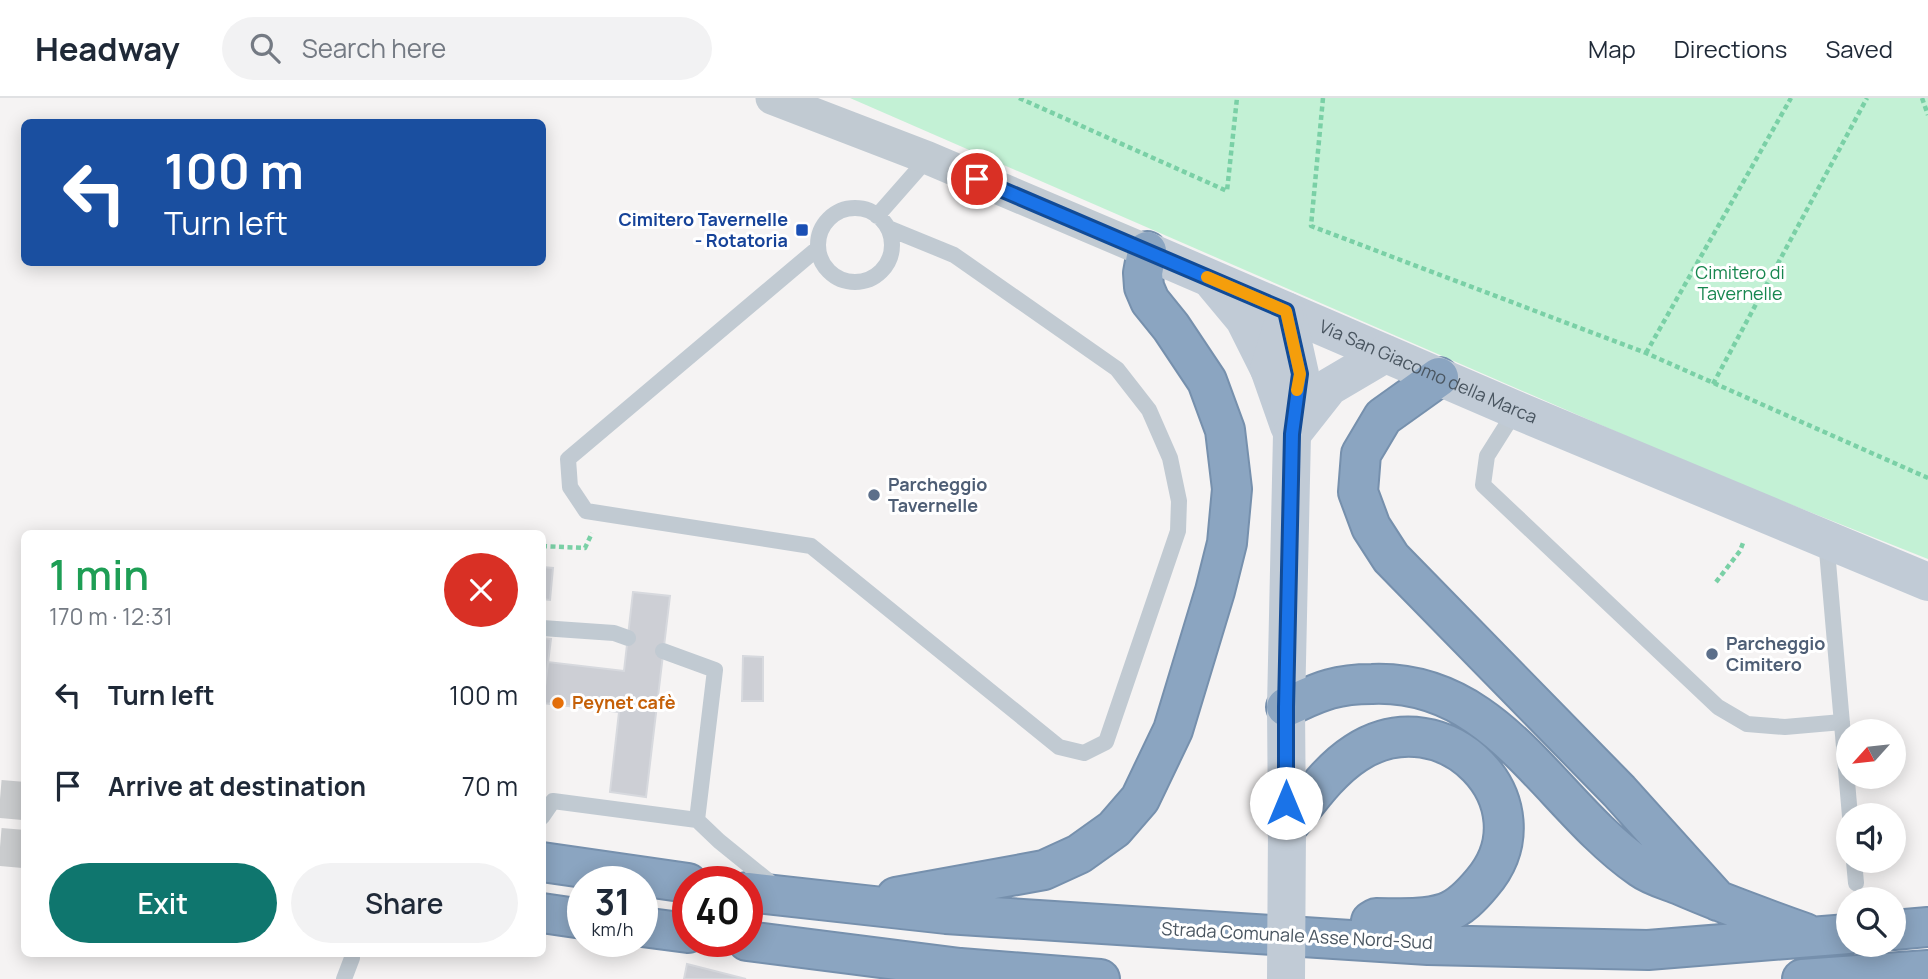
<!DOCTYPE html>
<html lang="en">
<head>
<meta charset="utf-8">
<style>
  body { margin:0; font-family:Manrope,sans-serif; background:#f2f2f3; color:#1f2937; height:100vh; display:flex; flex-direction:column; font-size:26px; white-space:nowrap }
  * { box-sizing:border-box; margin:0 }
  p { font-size:23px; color:#747a83 }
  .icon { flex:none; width:38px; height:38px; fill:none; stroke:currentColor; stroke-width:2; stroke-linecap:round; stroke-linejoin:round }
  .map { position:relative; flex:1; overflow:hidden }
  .sheet { position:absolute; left:21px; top:432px; width:525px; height:427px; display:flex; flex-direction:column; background:#fff; border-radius:10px; box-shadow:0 4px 18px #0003 }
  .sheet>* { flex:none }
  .hud { position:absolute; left:21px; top:21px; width:525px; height:147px; border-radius:10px; box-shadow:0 4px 18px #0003; background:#1a4fa0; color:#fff; overflow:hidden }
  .needle { width:46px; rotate:243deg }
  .controls { position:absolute; left:1836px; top:621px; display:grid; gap:14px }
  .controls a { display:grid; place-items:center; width:70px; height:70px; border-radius:50%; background:#fff; box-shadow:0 4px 18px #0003; font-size:35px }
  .speed { position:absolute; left:567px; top:768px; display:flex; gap:14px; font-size:35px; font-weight:700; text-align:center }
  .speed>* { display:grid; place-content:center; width:91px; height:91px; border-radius:50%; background:#fff; box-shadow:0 4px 18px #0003; line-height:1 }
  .speed small { font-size:18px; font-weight:400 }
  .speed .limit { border:10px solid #d22; background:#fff; color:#111 }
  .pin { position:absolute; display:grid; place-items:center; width:60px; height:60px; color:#fff; margin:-30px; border:4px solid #fff; border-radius:50%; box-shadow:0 2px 7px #0007 }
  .me { position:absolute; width:77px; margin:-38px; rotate:0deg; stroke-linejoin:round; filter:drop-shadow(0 0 5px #0008) }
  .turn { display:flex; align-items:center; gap:24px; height:147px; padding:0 28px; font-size:32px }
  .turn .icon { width:91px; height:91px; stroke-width:2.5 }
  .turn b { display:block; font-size:49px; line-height:60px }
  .round { display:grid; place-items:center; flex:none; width:74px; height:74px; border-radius:37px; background:#f2f2f3 }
  .overview { display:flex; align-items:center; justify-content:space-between; height:119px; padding:0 28px }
  h1 { font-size:42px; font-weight:600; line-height:52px; color:#1e9e55 }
  .primary-button { display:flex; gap:14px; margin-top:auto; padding:14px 28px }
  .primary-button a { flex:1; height:80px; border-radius:42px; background:#0f766e; color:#fff; font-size:28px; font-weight:600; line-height:80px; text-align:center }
  .primary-button a+a { background:#f2f2f3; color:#1f2937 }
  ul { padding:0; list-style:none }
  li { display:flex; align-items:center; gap:21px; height:91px; padding:0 28px }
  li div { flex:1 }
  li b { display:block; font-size:26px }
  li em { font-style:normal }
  header { display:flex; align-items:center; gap:42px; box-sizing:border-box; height:98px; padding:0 35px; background:#fff; border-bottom:2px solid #e0e1e3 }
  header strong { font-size:33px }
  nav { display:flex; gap:38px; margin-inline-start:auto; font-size:24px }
  .search { width:490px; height:63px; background:#f2f2f3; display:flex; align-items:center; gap:18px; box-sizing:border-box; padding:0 24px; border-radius:38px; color:#747a83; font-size:26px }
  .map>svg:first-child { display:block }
</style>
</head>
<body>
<header>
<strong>Headway</strong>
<div class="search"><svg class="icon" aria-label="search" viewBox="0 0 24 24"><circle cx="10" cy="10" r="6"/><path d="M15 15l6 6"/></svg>Search here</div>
<nav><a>Map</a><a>Directions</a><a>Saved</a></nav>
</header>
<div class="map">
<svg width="1928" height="881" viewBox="0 0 1928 881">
  <rect width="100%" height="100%" fill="#f5f3f3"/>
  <path fill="#c3f1d5" d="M850,0h1078v461l-224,-89z"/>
  <path fill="#cdcfd5" stroke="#d7d9de" stroke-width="2" d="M542,469l11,1 -3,32 -8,-1z
    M633,494l37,4 -24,201 -36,-5 9,-80 -76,-9 5,-41 76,9z
    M542,540l9,1 -9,72z
    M743,558l20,1v44h-21z
    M687,866l59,15h-62z"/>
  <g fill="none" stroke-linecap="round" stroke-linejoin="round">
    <path stroke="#caccce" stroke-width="38" stroke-dasharray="38 19" stroke-linecap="butt" d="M0,701l24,2
      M0,749l24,2"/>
    <defs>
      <path id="highway" d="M1439,279l-56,40 -22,37 -3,38 13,35 20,31 228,233 99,110
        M1286,609c14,-6 29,-14 44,-18 14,-4 28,-5 42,-5 126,-5 178,121 269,184 11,8 26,12 39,17 41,18 83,33 125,48
        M1287,729c21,-26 41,-56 69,-74 89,-58 194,51 126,130 -10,12 -22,25 -37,30 -22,7 -46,5 -69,5l-5,3
        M542,764l146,21
        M747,794l199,22 482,31 220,5 200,-16
        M896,799l148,-27 35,-16 35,-25 26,-30 33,-69 42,-139 12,-48 5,-54 -7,-59 -18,-49 -36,-54 -21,-26 -6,-14 -1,-14 4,-22
        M542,815l41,6
        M642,829l46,6
        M1894,832l34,-3
        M747,843l213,27 140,11
        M1802,881l126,-9"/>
    </defs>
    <use href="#highway" stroke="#7690ad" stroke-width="42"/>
    <path stroke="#7ad0a6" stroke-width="4.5" stroke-dasharray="5 3.5" stroke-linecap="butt" d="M1019,0l208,93 10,-93
      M1323,0l-12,128 335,127 282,125
      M1922,0l6,17
      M1646,255l145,-255
      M1713,286l154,-286
      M542,448l43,2 7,-15
      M1716,484l24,-31 3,-8"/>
    <path stroke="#c1cad2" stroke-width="16" d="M818 147a37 37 0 1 1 74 0a37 37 0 1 1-74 0Z
      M877,118l51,-58
      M818,150l-250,211 2,28 16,24 225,35 248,201 25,6 22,-11 72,-211 1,-30 -9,-43 -21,-48 -32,-41 -163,-114 -66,-27
      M1516,312l-29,46 -4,29 235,222 29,17 38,3 57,-5
      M1826,441l24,277
      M542,530l72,5 14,5
      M663,553l52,19 -18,150
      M542,719l11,-16 144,19 22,21 58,47
      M1854,763l2,22
      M344,881l8,-21"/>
    <path stroke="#c1cad2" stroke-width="33" d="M772,0l156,60 219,93"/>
    <g stroke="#c1cbd6" stroke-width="38">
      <path id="s1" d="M1147,153l369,159 412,172"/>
      <path d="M1214,185l30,36 25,50"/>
      <path d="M1286,213l14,63 -8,60 -6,273 1,120"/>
      <path d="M1285,219l-16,52 20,57"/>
      <path d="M1292,336l37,-47 56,-33"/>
    </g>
    <use href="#highway" stroke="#8ba5c1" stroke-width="38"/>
    <path stroke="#c1cbd6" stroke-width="38" d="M1286,881l1,-152"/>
  </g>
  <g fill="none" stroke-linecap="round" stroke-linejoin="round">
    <defs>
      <path id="route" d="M977,81l309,132 14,63 -8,60 -6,273v96"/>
    </defs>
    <use href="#route" stroke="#114b97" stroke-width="18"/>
    <use href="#route" stroke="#1a73e8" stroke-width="12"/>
    <path stroke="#f59e0b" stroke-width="12" d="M1207,179l79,34 14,63 -3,16"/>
  </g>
  <rect fill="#1a4fb4" stroke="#fff" stroke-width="2.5" x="795" y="125" width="14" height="14" rx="3.5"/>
  <g fill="#5c6f8a" stroke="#fff" stroke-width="2.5">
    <circle cx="874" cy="397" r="7"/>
    <circle cx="1712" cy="556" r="7"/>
  </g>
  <circle fill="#e8710a" stroke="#fff" stroke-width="2.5" cx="558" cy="605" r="7"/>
  <g text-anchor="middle" stroke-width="6" stroke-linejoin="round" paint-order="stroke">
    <g font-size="18" font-weight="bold" fill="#164399" stroke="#fff" text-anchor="end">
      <text x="788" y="128">Cimitero Tavernelle<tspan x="788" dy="21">- Rotatoria</tspan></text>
    </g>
    <g font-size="18" fill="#17864f" stroke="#fff">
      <text x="1740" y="181">Cimitero di<tspan x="1740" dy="21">Tavernelle</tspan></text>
    </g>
    <g font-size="18" fill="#4a5661" stroke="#fff">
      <text dy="6" stroke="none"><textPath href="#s1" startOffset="306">Via San Giacomo della Marca</textPath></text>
      <text transform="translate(1297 838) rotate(3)" y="6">Strada Comunale Asse Nord-Sud</text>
    </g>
    <g font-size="18" font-weight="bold" fill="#4e5e75" stroke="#fff" text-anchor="start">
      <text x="888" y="393">Parcheggio<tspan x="888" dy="21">Tavernelle</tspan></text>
      <text x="1726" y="552">Parcheggio<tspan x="1726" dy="21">Cimitero</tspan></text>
    </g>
    <g font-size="18" font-weight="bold" fill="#c56008" stroke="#fff" text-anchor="start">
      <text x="572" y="611">Peynet cafè</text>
    </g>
  </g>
</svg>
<div class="controls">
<a><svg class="needle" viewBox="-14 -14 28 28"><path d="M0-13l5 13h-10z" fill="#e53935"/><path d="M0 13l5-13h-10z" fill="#747a83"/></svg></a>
<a><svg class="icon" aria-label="sound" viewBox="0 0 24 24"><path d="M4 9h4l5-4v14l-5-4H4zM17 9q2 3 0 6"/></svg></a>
<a><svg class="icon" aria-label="search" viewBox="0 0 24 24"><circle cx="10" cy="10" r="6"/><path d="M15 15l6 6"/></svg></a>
</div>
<div class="speed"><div>31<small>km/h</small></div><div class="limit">40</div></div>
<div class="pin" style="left:977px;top:81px;background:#d93025"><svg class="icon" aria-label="arrive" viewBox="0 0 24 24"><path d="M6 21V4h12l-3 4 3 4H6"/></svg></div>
<svg class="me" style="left:1286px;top:705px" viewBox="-20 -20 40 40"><circle r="19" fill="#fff"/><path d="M0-13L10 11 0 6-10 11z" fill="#1a73e8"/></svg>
<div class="hud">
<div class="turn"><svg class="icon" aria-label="left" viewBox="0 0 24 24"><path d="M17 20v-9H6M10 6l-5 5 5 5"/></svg><div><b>100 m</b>Turn left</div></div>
</div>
<section class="sheet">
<div class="overview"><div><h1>1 min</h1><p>170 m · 12:31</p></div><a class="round" style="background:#d93025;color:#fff"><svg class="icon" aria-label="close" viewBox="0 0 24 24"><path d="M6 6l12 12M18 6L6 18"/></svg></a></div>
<ul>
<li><svg class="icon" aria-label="left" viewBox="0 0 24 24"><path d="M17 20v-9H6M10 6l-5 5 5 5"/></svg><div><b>Turn left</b></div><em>100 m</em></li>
<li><svg class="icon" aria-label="arrive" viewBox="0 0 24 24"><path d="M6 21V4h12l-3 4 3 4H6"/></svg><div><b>Arrive at destination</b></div><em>70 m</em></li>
</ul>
<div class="primary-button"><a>Exit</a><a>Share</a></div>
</section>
</div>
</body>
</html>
